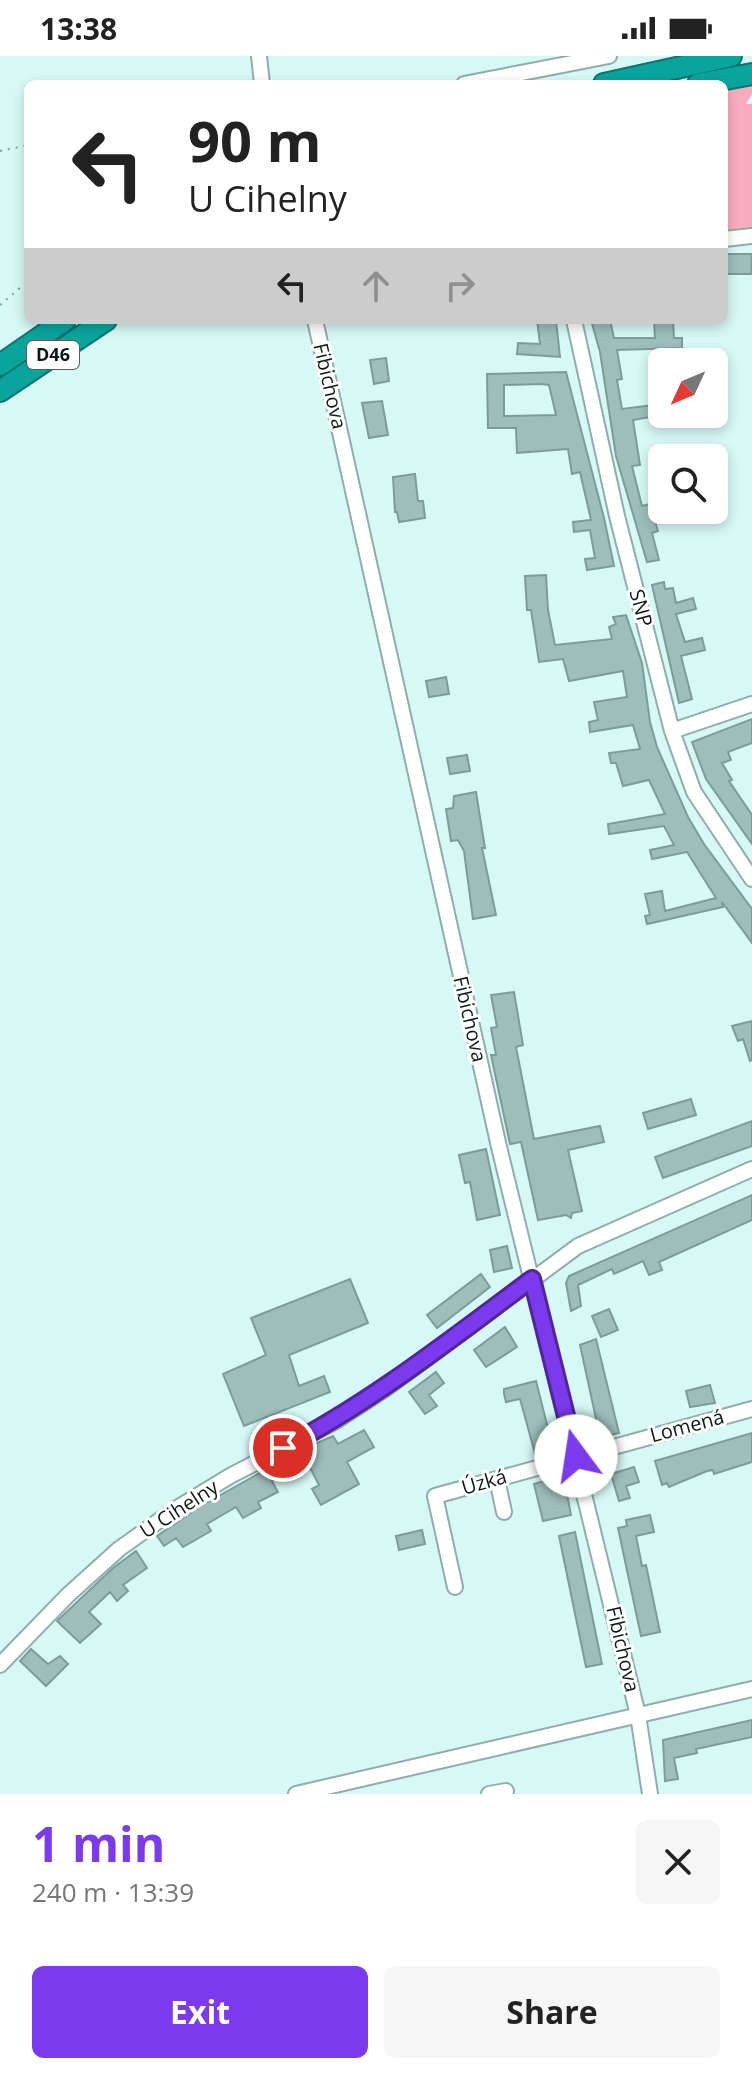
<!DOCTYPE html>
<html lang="en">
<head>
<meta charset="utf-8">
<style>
  body { margin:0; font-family:"Open Sans",sans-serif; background:#f6f6f6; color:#222; height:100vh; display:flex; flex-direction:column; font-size:30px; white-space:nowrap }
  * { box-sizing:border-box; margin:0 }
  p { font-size:26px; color:#767676 }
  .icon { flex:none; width:44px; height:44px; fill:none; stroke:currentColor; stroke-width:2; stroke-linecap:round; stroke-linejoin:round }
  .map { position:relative; height:1738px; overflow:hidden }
  .sheet { display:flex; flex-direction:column; background:#fff; flex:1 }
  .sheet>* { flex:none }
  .top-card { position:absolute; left:24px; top:24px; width:704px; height:244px; border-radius:12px; box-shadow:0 4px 12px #0003; background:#fff; color:#222; overflow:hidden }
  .needle { width:52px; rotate:226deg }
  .tools { position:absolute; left:648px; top:292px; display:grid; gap:16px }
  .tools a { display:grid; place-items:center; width:80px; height:80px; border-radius:12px; background:#fff; box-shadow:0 4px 12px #0003; font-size:40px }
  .pin { position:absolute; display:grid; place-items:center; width:68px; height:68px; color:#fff; margin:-34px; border:4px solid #fff; border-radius:50%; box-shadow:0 2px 8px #0007 }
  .me { position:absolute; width:88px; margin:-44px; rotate:346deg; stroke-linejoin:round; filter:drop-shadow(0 0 6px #0008) }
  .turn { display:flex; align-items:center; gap:28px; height:168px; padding:0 32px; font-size:36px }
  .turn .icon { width:104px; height:104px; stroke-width:2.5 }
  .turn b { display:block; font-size:56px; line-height:68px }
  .lanes { display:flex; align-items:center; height:76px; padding:0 32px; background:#0003; justify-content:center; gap:40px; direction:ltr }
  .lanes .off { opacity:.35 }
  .round { display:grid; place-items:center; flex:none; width:84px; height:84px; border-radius:12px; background:#f6f6f6 }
  .headline { display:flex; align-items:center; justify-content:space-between; height:136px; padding:0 32px }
  h1 { font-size:48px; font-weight:700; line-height:60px; color:#7c3aed }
  .cta { display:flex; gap:16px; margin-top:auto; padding:16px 32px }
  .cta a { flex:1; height:92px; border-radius:12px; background:#7c3aed; color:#fff; font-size:32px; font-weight:700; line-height:92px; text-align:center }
  .cta a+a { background:#f6f6f6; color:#222 }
  .status { display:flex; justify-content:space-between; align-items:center; height:56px; padding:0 40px; background:#fff; direction:ltr }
  .status svg { height:22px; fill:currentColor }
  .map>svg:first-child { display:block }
</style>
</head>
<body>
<div class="status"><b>13:38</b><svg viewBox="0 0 49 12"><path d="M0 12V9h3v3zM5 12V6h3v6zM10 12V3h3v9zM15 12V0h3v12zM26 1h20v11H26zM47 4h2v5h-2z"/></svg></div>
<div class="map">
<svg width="752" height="1738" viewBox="0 0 752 1738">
  <rect width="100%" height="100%" fill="#d7f9f5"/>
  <path fill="#faacbf" d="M752,29v9l-6,10h6v126l-28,5v-144z"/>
  <path fill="#9ebebb" stroke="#7d9c99" stroke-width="2" fill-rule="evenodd" d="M724,198h28l-1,20h-27z
    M537,264h19l4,37 -43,-3 1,-11 22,1z
    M591,264h19l4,18h41l-1,-18h19l1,18h8v10l-65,2 5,29 -5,1 5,29 40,-5v11l-29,5 7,45 -8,1 10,40 8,-2 8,27 -6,2 7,27 -12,2 -31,-106 -16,-104z
    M386,302l3,23 -15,3 -4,-24z
    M566,316l38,146 10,48 -27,4 -2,-11 10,-1 -5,-28 -16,2 -1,-10 18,-2 -11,-48 -8,2 -4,-25 -51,4 -1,-25h-28l-1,-54zM542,328l7,1 7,30 -52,1v-31z
    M382,345l6,34 -19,3 -7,-35z
    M415,418l3,27h5l2,17 -26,4 -2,-10h-2l-2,-35z
    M546,519l2,35 7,35 57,-6 -3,-12 7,-3 -3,-7 13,-2 16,48 8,59 7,25 31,70 16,27 48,65v34l-30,-41 1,5 -76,17 -2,-8 5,-1 -5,-21 17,-3 3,20 51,-13 -29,-46 -35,7 -2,-9 24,-5 -10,-19 -55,8 -1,-10 57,-10 -16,-34 -26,6 -7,-23h-5l-2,-10 31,-4 -7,-24 -43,7 -1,-10 9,-2 -4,-18 33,-5 -4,-26 -54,10 -6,-22 -24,3 -8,-52h-4l-2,-34z
    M664,526l1,7 8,-1 3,15 17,-5 3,11 -20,5 9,28 17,-4 3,12 -24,6 11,43 -13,4 -27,-118z
    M446,621l3,17 -20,3 -3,-16z
    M752,663v24l-24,9 3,8 -9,3 10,17 -3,1 23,34v29l-46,-65 -14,-37z
    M467,699l3,16 -20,3 -3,-16z
    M476,736l9,56h-3l14,67 -23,4 -9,-68 -6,-11 -7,1 -5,-32 7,-1 1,-12z
    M514,936l9,53 -7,2 18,92 66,-13 4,16 -36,8 14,61 -10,2 -1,5 -5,-3 -28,5 -17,-78 -11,2 -19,-89h5l-5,-27 6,-1 -6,-32z
    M752,965v39l-2,1 -7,-22 -5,2 -6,-15z
    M691,1043l5,16 -48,14 -5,-16z
    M752,1065v25l-89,32 -8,-21z
    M486,1093l14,66 -23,5 -7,-38 -5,1 -6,-28z
    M752,1139v25l-93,42 3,8 -13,5 -6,-14 -29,13 -2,-5 -34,16 3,21 -10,5 -5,-28 3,-7z
    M507,1190l5,22 -18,4 -4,-22z
    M481,1218l9,13 -53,41 -10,-13z
    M350,1223l18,44 -79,32 10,31 25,-10 6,16 -86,34 -21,-52 43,-19 -15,-37z
    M609,1253l9,21 -17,7 -9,-21z
    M505,1271l12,20 -31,20 -12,-17z
    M596,1283l23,94 -19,4 -20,-92z
    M436,1316l8,11 -15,12 8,11 -12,8 -16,-22z
    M536,1325l18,71 -18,5 -16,-58 -14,3 -2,-8v-5z
    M710,1329l5,18 -25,4 -4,-16z
    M364,1374l10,17 -27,15 12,22 -38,21 -9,-16 7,-4 -18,-35 32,-14 5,8z
    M752,1377v29l-38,12 -1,-4 -6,1 -38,16 -2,-4 -5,2 -7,-24z
    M281,1405l6,11 -15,9 6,11 -20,10 3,6 -18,10 -7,-11 -29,17 4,7 -28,16 -7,-9 -12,8 -7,-10 42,-29z
    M634,1411l5,15 -13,4 4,12 -11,3 -8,-27z
    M556,1422l1,7 8,-2 6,32 -28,6 -9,-37z
    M650,1459l4,17 -18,4 6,30 4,-1 14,67 -19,4 -23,-108 9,-2 -1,-6z
    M422,1474l3,14 -26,6 -3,-14z
    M575,1476l27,132 -16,3 -27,-131z
    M136,1495l11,17 -24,17 5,6 -11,10 -7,-9 -21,20 12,12 -21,19 -23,-22 56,-53z
    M31,1593l17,15 12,-8 8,8 -22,22 -26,-25z
    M752,1664v17l-56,12 1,4 -23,5 4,21 -13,2 -2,-41z"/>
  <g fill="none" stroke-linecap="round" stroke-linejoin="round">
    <defs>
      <path id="minor" d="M259,0l3,28
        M464,28l145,-28
        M724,183l28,-3
        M315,264l184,827 139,568 12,79
        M574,264l43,196 55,215 22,61 58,87
        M672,675l80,-27
        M497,1423l7,33
        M455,1531l-20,-91 317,-87
        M0,1609l68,-70 51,-46 55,-39 56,-34 106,-55 49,-32 193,-143 174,-77
        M296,1738l456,-105
        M489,1738l17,-3"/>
      <path id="highway" d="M604,28l127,-28
        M698,28l54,-10
        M0,309l65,-45
        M0,335l106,-71"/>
    </defs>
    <use href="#minor" stroke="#8eaeab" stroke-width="18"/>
    <use href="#highway" stroke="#0a746e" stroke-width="24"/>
    <path stroke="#849e9b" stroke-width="2" stroke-dasharray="2 6" stroke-linecap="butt" d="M0,95l28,-6
      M0,249l28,-24"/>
    <use href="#minor" stroke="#fff" stroke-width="14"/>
    <use href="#highway" stroke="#09a59d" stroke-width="20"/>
  </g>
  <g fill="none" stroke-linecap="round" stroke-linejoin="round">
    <defs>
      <path id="route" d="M283,1392c90,-47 168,-109 249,-169l44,177"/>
    </defs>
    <use href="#route" stroke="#51269a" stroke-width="20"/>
    <use href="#route" stroke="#7c3aed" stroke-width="14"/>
  </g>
  <g text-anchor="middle" stroke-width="6" stroke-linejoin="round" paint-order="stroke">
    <rect fill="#fff" stroke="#555d5d" stroke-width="2" x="27" y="285" width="52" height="28" rx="6"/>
    <g font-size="18" font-weight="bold" fill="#0c1817">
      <text x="53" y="305">D46</text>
    </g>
    <g font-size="20" fill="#0c1817" stroke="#fff">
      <text transform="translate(330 330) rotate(77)" y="7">Fibichova</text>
      <text transform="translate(641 552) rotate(75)" y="7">SNP</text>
      <text transform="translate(470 963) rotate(77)" y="7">Fibichova</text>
      <text transform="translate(687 1370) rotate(-15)" y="7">Lomená</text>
      <text transform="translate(484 1426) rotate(-16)" y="7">Úzká</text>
      <text transform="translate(179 1453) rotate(-33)" y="7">U Cihelny</text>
      <text transform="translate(623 1593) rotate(77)" y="7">Fibichova</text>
    </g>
  </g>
</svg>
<div class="tools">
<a><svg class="needle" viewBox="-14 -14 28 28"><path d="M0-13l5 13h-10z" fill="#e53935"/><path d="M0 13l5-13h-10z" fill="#767676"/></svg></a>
<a><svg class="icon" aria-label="search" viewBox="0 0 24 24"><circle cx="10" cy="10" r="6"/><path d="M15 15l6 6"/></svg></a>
</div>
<div class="pin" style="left:283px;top:1392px;background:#d93025"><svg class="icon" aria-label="arrive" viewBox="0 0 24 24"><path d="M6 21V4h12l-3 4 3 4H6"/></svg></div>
<svg class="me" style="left:576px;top:1400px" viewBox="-20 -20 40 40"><circle r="19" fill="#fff"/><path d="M0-13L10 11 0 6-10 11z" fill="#7c3aed"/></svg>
<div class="top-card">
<div class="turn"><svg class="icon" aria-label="left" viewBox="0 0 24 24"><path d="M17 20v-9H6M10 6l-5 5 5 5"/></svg><div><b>90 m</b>U Cihelny</div></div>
<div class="lanes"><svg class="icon" aria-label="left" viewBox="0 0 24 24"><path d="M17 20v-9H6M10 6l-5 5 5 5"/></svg><svg class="icon off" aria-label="ahead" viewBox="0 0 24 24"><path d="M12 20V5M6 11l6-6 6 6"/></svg><svg class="icon off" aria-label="right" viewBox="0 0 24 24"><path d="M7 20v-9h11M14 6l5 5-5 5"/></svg></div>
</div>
</div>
<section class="sheet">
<div class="headline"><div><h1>1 min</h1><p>240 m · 13:39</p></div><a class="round"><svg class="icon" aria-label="close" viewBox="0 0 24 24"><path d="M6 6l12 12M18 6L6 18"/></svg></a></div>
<div class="cta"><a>Exit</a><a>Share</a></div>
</section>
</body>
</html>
